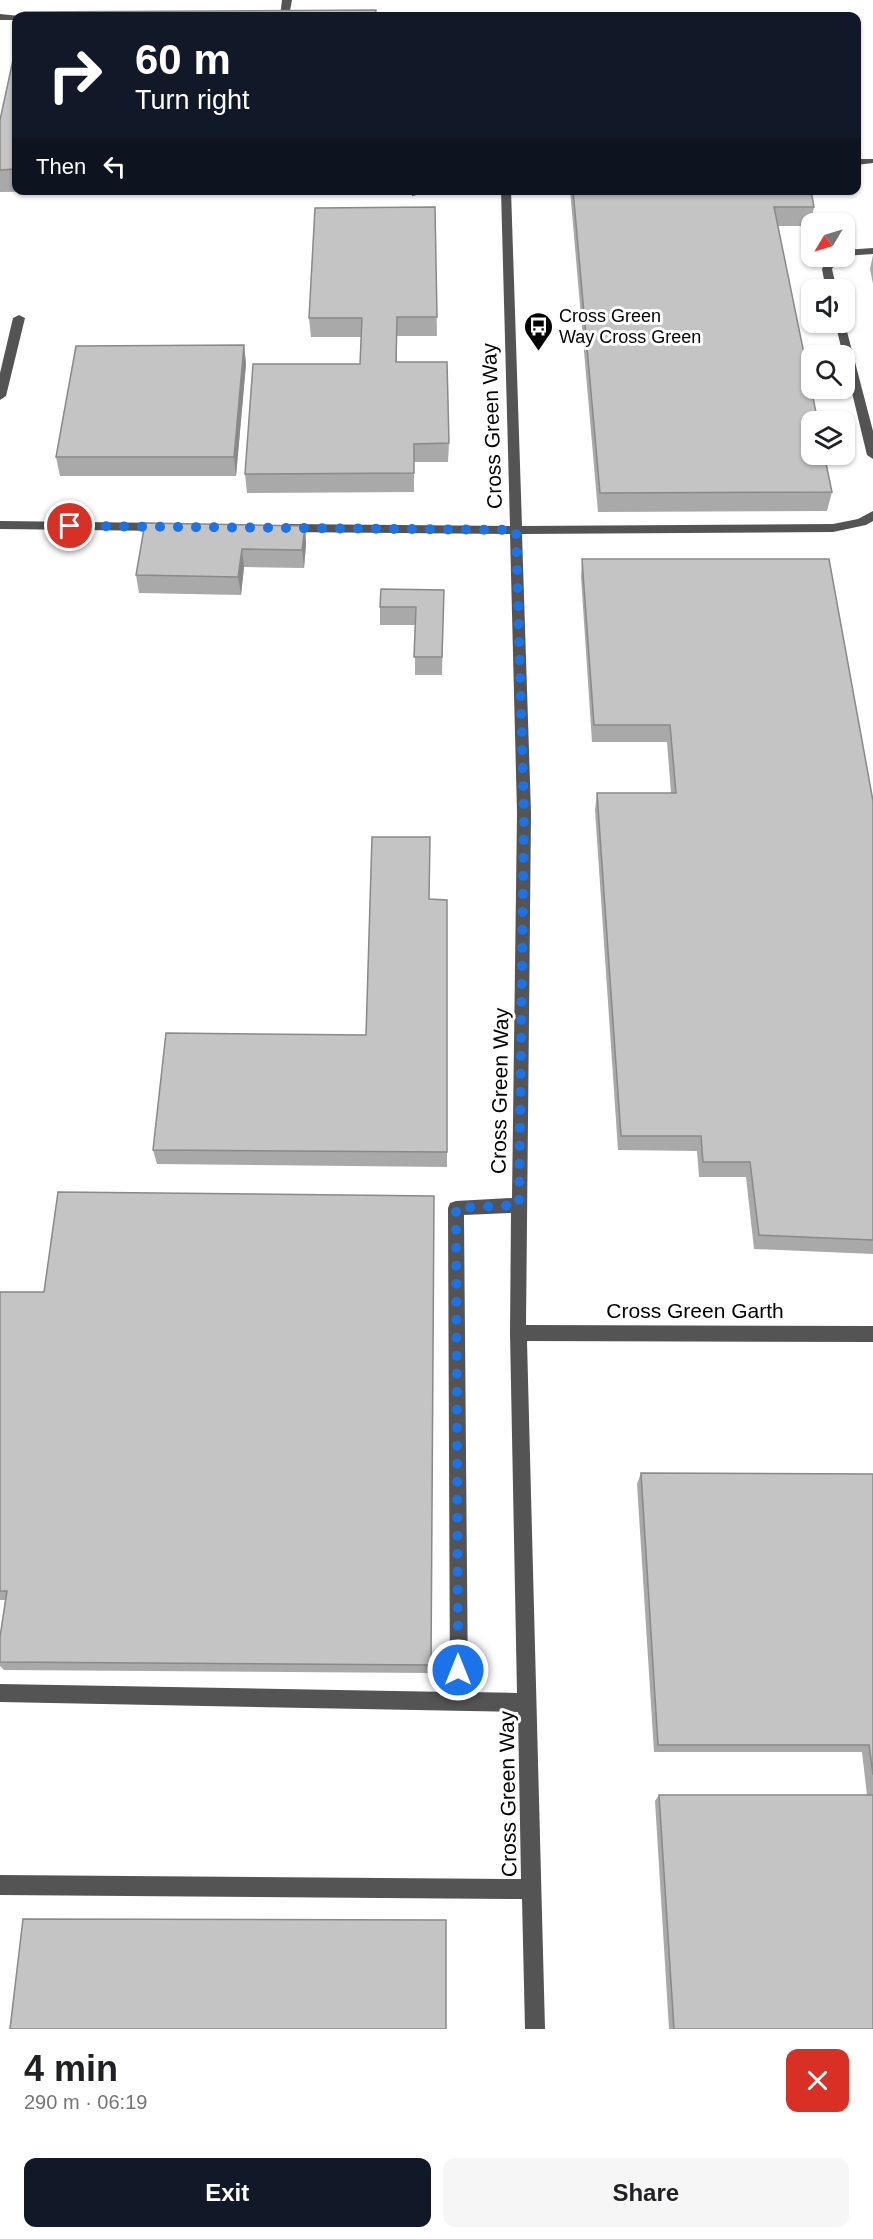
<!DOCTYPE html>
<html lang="en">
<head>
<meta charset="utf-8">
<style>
  body { margin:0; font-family:Arial,sans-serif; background:#f6f6f6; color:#202124; height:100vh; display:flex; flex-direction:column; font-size:22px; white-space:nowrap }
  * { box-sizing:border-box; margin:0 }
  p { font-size:20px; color:#757577 }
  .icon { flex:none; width:33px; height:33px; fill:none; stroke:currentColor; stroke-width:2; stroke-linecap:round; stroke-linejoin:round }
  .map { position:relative; height:2029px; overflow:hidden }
  .side { display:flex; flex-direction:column; background:#fff; flex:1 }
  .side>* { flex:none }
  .guide { position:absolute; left:12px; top:12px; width:849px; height:183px; border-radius:12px; box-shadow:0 2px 4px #0004; background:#111827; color:#fff; overflow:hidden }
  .needle { width:39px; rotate:232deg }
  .fabs { position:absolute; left:801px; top:213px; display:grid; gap:12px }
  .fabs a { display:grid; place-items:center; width:54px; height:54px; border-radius:12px; background:#fff; box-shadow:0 2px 4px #0004; font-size:30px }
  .pin { position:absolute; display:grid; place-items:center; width:51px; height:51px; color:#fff; margin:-26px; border:3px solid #fff; border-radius:50%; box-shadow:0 2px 6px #0007 }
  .me { position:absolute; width:66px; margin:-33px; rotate:0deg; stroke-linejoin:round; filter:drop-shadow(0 0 4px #0008) }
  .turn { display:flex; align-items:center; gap:21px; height:126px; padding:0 24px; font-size:27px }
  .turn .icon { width:78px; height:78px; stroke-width:2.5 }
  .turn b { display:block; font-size:42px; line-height:51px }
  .then { display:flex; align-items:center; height:57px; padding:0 24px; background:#0003; gap:12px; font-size:22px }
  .round { display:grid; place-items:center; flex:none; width:63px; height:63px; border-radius:12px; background:#f6f6f6 }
  .head { display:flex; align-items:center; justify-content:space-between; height:102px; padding:0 24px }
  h1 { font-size:36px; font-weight:600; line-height:45px }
  .button { display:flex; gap:12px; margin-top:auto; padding:12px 24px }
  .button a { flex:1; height:69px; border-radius:12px; background:#111827; color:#fff; font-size:24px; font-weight:600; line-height:69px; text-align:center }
  .button a+a { background:#f6f6f6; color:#202124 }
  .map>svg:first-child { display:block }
</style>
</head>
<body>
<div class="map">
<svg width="873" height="2029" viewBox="0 0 873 2029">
  <rect width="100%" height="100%" fill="#fff"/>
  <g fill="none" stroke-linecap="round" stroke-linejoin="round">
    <path fill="#545454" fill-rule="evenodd" d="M282,0h10l-3,16h-9z
      M0,14l20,2h-4v4h-16z
      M856,159h17v4l-17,2z
      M411,190h10v4l-9,2z
      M501,190h10l11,336 311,-2 25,-5 15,-8v10l-7,4 -33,7 -311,2 9,279 -5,512 347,1v16l-346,-1 18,688h-20l-3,-130 -522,-4v-20l521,4 -3,-167 -518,-10v-18l450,8 -2,-484 2,-5 6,-2 56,-3 5,-385 -7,-279 -225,-2 -6,-4 6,-4 225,2zM511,1213l-1,120 7,360 -49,-1 -4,-477z
      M873,248v6l-29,2v-6z
      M829,256h11l-8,13 5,21h-11l-4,-21z
      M19,315l6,3 -19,78 -6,4v-27l13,-55z
      M844,320l29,111v28l-6,-4 -32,-133h9z
      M0,521l165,2 6,4 -6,4 -165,-2z"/>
  </g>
  <path fill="#a9a9a9" d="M16,46v144h163l-179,2v-72z
    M570,190h241l3,17 -4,19h-32l54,266 -5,19 -229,1z
    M435,207l2,129h-40v26l52,81 -1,19h-34v30l-167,1 -2,-19 115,-110 1,-27h-50l-2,-19z
    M873,255v29l-3,-15z
    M244,345l2,19 -10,112h-176l-4,-19z
    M305,526l1,18 -2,24 -60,-1 -3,28 -102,-2 -3,-18z
    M582,559l291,242v453l-119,-5 -8,-72h-47l-2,-26 -79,-1 -23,-340 2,-17h74l-4,-51h-75l-11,-165z
    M444,590l-2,85h-27v-50h-35v-18z
    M429,899l18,1v267l-290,-3 -4,-14 213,-115z
    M434,1196l-3,477 -427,-3 -4,-4v-29l5,-37h-5v-308h44z
    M641,1473l232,1v555h-204l-14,-228 4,-6h208l-5,-43h-208l-17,-268z"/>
  <path fill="#898989" d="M244,345l2,19 -10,112 -2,-19z
    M305,526l1,18 -2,24 -2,-18z
    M242,549l2,18 -3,28 -3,-18z"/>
  <path fill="#c4c4c4" stroke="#898989" stroke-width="1.5" d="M376,10l-1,6h-352l1,-4z
    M16,46v123l-16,1v-50z
    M573,190h238l3,17h-40l44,215h-6v32h12l8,38 -232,1z
    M435,207l2,110h-40l-1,45h51l2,81 -35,1v29l-169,1 8,-110h107l2,-46h-53l6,-110z
    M244,345l-10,112h-178l20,-111z
    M145,523l160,3 -3,24 -60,-1 -4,28 -102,-2z
    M582,559h247l44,242v439l-114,-5 -9,-73h-47l-2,-26h-80l-24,-343h79l-6,-68h-76z
    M381,589l63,1 -2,67h-28l2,-50h-36z
    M372,837h58l-1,62 18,1v252l-294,-2 13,-117 200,2z
    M58,1192l376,4 -3,469 -431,-3v-25l7,-46h-7v-299h44z
    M641,1473l232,1v301l-4,-30h-211z
    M659,1795h214v234h-199z
    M23,1919l423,1v109h-436z"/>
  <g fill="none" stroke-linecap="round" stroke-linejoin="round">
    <path stroke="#1a73e8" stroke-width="10" stroke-dasharray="0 18" d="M70,526l446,4 8,283 -5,392 -63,3 2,462"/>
  </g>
  <defs>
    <symbol id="bus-pin" viewBox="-11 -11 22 30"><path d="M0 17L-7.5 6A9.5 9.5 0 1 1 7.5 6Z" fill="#000" stroke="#fff"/><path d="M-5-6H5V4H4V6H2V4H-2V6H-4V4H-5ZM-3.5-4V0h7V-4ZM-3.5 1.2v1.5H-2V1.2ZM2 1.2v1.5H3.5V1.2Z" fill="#fff"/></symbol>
  </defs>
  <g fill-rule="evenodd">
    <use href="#bus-pin" x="522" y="310" width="33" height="45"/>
  </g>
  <g text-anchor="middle" stroke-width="6" stroke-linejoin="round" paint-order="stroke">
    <g font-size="18" fill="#000" stroke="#fff" text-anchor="start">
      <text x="559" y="322">Cross Green<tspan x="559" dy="21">Way Cross Green</tspan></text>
    </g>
    <g font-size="21" fill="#000" stroke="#fff">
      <text transform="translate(492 426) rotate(-92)" y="7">Cross Green Way</text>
      <text transform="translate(500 1091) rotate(-89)" y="7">Cross Green Way</text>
      <text x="695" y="1318">Cross Green Garth</text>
      <text transform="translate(508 1794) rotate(-91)" y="7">Cross Green Way</text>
    </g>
  </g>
</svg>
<div class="fabs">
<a><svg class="needle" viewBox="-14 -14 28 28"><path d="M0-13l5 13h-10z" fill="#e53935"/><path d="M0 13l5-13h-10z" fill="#757577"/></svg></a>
<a><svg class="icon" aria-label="sound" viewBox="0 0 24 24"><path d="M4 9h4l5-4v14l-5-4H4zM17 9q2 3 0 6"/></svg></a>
<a><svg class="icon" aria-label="search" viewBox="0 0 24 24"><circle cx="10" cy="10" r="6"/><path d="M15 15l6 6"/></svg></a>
<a><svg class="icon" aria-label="layers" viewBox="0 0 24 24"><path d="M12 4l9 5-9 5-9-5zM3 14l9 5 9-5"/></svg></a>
</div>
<div class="pin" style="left:70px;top:526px;background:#d93025"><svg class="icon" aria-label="arrive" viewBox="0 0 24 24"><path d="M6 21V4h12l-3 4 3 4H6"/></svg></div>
<svg class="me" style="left:458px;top:1670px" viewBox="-20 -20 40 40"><circle r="17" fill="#1a73e8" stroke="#fff" stroke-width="3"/><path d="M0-11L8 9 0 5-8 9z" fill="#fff"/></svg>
<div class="guide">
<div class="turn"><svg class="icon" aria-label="right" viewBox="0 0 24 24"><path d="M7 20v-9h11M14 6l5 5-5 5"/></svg><div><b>60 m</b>Turn right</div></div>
<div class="then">Then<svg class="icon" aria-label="left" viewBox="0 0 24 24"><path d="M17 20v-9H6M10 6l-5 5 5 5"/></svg></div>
</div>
</div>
<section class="side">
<div class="head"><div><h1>4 min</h1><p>290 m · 06:19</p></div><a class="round" style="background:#d93025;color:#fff"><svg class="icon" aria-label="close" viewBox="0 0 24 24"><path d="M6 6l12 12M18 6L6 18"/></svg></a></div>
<div class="button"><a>Exit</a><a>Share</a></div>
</section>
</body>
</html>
